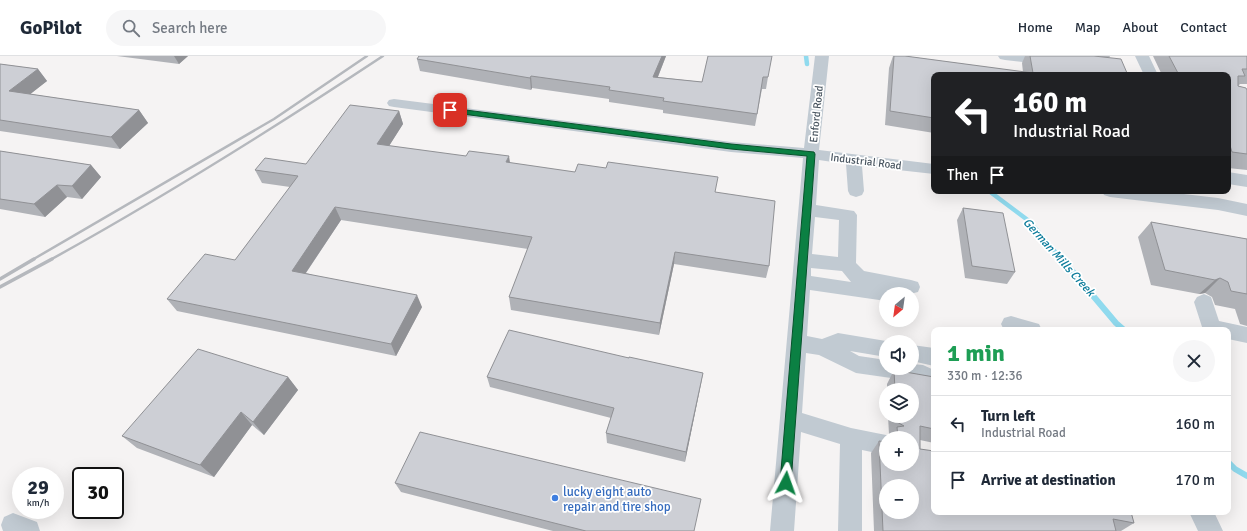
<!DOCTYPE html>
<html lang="en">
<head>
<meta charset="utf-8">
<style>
  body { margin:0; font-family:Signika,sans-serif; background:#f6f6f7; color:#1f2937; height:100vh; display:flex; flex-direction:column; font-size:15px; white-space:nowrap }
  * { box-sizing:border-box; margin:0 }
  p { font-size:13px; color:#747a83 }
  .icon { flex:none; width:22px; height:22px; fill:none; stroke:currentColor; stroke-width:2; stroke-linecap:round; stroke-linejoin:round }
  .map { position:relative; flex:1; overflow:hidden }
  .side { position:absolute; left:931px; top:271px; width:300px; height:188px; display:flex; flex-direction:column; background:#fff; border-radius:8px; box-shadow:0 4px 16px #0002 }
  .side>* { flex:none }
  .banner { position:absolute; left:931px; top:16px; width:300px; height:122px; border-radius:8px; box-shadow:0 4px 16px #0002; background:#202124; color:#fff; overflow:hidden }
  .needle { width:26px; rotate:209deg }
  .fabs { position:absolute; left:879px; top:231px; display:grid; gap:8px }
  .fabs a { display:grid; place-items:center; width:40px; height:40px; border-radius:50%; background:#fff; box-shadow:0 4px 16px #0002; font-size:20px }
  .speed { position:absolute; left:12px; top:411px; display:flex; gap:8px; font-size:20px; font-weight:700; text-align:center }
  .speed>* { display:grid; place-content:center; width:52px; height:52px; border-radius:50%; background:#fff; box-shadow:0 4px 16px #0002; line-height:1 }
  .speed small { font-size:10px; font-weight:400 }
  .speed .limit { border:2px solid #111; border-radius:6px; background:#fff; color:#111 }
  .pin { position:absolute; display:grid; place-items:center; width:34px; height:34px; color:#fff; margin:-17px; border-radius:8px; box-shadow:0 2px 6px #0006 }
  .me { position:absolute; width:44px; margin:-22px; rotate:4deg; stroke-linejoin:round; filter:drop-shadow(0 0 3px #0008) }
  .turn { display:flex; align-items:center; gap:14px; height:84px; padding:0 16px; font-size:18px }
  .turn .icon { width:52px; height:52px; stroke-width:2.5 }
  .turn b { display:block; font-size:28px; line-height:34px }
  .then { display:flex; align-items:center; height:38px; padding:0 16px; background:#0003; gap:8px; font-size:15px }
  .round { display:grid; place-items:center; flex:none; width:42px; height:42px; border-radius:21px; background:#f6f6f7 }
  .headline { display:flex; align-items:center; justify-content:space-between; height:68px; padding:0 16px }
  h1 { font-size:24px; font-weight:700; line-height:30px; color:#1e9e55 }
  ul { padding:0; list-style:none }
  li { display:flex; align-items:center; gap:12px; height:56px; padding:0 16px; border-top:1px solid #e0e1e3 }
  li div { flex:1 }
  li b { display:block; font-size:15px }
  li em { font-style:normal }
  header { display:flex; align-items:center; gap:24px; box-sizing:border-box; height:56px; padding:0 20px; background:#fff; border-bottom:1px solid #e0e1e3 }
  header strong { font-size:19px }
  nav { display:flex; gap:22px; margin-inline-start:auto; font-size:14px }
  .search { width:280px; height:36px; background:#f6f6f7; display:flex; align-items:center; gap:10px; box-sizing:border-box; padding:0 14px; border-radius:22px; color:#747a83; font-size:15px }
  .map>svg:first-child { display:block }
</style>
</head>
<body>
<header>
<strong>GoPilot</strong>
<div class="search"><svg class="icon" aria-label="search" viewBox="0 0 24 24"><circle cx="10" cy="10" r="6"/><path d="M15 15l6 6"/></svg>Search here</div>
<nav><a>Home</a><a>Map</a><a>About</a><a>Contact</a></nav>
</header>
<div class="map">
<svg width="1247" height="475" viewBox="0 0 1247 475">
  <rect width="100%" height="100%" fill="#f5f3f3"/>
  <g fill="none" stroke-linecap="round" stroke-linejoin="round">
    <path stroke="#90daee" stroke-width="4.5" d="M806,0l1,8
      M989,135l40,30 33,39"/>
    <path stroke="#90daee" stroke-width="6" d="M1062,203l54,64 8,7
      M1228,406l7,7 12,7"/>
    <path fill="#c1cad2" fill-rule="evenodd" d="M815,0h14l-10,94 115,14v10l-72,-8 2,25 -2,4 -6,2 -6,-2 -2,-4 -2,-27 -27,-4 -3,45 38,6 3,4 -1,48 8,8 47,9 7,2 2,5 -2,5 -8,2 -14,-3 2,3h-12v7l-76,-11 -3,46 15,3 16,-6 48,8 4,1h-4v15l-36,-6 9,5 27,4v8h26v-4l11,1 11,5v19l-15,-7 -63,-9 -37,-18 -13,-2 -4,60 49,15 35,7 8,3h-8v17l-24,-5v81h-24l2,-87 -39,-12 -7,99h-24l33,-373 -72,-6 -337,-45 -5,-1 -2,-3 2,-3 5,-1 337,43 73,6zM815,161l24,3 -1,37 -26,-3zM811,212l31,3 9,11 -40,-6z
      M998,0h44l13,2 2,3 -2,3 -5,1 -45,-5 -5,-1z
      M1135,0h14l9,19h-14z
      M1228,116l19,3v12l-19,-3z
      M1102,135h56l60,7 29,6v12l-29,-6 -108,-13 -6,-2z
      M1204,238l7,3 8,24 28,6v16l-19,-4v-9h-25l-9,-28 3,-5z
      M1011,260l28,8 3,6h-38l-3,-6 3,-6z
      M912,289l22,3v18l-22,-5z
      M1189,456h25l9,19h-25z
      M13,457l24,9 3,9h-37l-2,-6 3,-8z"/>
    <path stroke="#b5b8bd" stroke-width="2.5" d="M32,204l242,-141 93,-63
      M50,204c114,-63 224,-132 333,-204"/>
    <path stroke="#b5b8bd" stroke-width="3.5" d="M0,223l34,-20
      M0,231l52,-28"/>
  </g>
  <path fill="#b0b2b7" d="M117,0h71l-9,8z
    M419,0h247l-8,21 44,5 6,-26 60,21 -2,12h-4l-7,37 -92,-13v-3l-54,-8v-3l-77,-11 -1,2 -111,-19 -3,-12z
    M893,0h12l118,16 -1,-9 3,-7h85l-1,2 18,15 -193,2v58l-49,-8 4,-57z
    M1153,0h94v28h-7l-2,2 9,4v80l-19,-2v-93h-66z
    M0,8l38,5 9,12 -17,13 109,16 9,13 -28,26 -120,-18z
    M399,55l4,13 -14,22 326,46 54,74 -3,12 -92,-14 -15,71 -148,-25 -2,-13 19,-48 -187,-29 -35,53 116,34 -26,49 -219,-45 -10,-12 68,-39 55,-73 -28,-4 -7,-13 51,-6z
    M0,95l91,14 10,12 -19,22 -15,-2 -22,20 -45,-8z
    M963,152l52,64 -8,12 -42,-6 -8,-58z
    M1151,166l96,17v87l-7,-2 -5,-15 -20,-4 -3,-8 -7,-4 -6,1 -48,-9 -13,-48z
    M629,302l74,15 -18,89 -78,-19 -1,-10 5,-15 -121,-31 -3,-10z
    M894,314l40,7v66l-14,-3v9l211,63 3,11 -13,8h-247l-3,-78 8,-12 7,23 26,-26h-22l1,-2 -2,-2 -1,-18h24v-26h-25v-6z
    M288,321l10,13 -34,45 -12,-10 -38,52 -77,-29 -15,-12z
    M395,427l299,48h-141l-152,-39z"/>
  <path fill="#909195" d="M174,0h14l-9,8z
    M662,0h4l-13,33v-12z
    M38,13l9,12 -28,22 -10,-12z
    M531,20l1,12 -1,2 -1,-12z
    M139,54l9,13 -28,26 -9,-12z
    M399,55l4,13 -21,33 -5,-13z
    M509,100l2,13 -5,-7z
    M91,109l10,12 -19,22 -10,-13z
    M57,129l10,12 -22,20 -11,-13z
    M335,151l6,13 -42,63 -7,-12z
    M675,196l-1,12 -15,71 1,-12z
    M1220,222l-15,15 -6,1 16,-14z
    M417,239l5,12 -26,49 -5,-12z
    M703,317l-2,11 -16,78 1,-10z
    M288,321l10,13 -34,45 -11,-13z
    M241,356l11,13 -38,52 -14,-12z"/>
  <path fill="#cdcfd5" stroke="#909195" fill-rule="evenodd" d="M419,0h243l-9,21 49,5 6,-26h64l-4,21h-5l-6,37 -94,-13 1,-3 -55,-8 1,-3 -79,-11 -1,2 -113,-19z
    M894,0h11l128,17 -3,-17h64l27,3 6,14 21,2h-214v43l-44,-7z
    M1169,0h78v13h-5l3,7h-7v10l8,2 1,2v64l-15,-2 -4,-13v-64h-49z
    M0,8l38,5 -29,22 130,19 -28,27 -111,-17z
    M350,49l49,6 -22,33 89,12 3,-5 40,5 -3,6 69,10 3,-8 28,4 2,-6 110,15 -3,15 60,9 -6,65 -94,-14 -15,71 -151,-26 23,-60 -197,-30 -43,64 125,24 -26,49 -224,-45 38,-45 30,6 63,-84 -43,-6 10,-12 41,6z
    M0,95l91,14 -19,21 -15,-1 -23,19 -34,-5z
    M963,152l40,5 12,59 -43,-6z
    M1151,166l96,17v55l-16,-3 -3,-9 -8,-4 -5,2 -50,-10z
    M509,274l120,28v-1l74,16 -17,79 -80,-19 8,-25 -127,-31z
    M198,293l90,28 -35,45 -12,-10 -41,53 -78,-29z
    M894,314l40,7v52l-14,-3v23l14,2v61h197l3,11 -21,-4 3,12h-233l-4,-90 7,1v22h26v-26h-14l-1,-11 7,-1 -7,-4 -1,-6h16v-26h-17zM886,430h26v26h-26z
    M420,376l281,67 -7,32h-108l-191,-48z"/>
  <path fill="#0b8043" stroke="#07532c" d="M450,52l281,36 83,8 1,2 -24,329 -1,4 -4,1 -4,-1 -2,-4 27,-327 -76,-7 -284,-37v-3z"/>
  <circle fill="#3f7fe0" stroke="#fff" stroke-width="1.5" cx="555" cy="442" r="4"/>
  <g text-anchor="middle" stroke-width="3.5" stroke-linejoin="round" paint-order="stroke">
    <g font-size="11" fill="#4a5661" stroke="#fff">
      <text transform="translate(816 58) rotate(-84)" y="4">Enford Road</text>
      <text transform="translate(866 105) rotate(7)" y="4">Industrial Road</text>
    </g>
    <g font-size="12" font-style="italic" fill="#0c7c9b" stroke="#fff">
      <text transform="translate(1059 201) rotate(48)" y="4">German Mills Creek</text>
    </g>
    <g font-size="13" fill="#366cbe" stroke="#fff" text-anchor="start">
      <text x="563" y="440">lucky eight auto<tspan x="563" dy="15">repair and tire shop</tspan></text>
    </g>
  </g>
</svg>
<div class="fabs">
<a><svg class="needle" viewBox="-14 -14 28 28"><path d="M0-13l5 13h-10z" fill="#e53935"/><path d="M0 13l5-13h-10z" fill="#747a83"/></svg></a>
<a><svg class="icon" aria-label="sound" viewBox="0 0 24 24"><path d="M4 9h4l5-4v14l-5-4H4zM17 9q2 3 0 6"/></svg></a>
<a><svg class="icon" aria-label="layers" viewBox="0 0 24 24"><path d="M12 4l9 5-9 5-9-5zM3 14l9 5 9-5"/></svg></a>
<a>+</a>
<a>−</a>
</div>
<div class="speed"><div>29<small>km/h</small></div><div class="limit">30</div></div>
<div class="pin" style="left:450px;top:54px;background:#d93025"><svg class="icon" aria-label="arrive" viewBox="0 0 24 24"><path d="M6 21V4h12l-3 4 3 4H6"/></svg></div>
<svg class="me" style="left:786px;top:427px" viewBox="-20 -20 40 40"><path d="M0-17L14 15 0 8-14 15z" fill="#0b8043" stroke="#fff" stroke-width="4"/></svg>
<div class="banner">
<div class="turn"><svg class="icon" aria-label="left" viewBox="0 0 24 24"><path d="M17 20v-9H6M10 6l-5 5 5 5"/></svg><div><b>160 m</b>Industrial Road</div></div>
<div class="then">Then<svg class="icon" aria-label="arrive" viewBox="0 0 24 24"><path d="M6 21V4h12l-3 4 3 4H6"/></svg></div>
</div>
<section class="side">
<div class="headline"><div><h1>1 min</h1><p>330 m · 12:36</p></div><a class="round"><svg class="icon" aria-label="close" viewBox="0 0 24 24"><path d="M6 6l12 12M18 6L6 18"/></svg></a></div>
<ul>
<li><svg class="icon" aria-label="left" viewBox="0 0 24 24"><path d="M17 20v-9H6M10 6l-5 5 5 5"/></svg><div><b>Turn left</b><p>Industrial Road</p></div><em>160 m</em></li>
<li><svg class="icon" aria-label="arrive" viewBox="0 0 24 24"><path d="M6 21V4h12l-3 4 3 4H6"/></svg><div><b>Arrive at destination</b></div><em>170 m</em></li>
</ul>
</section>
</div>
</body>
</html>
